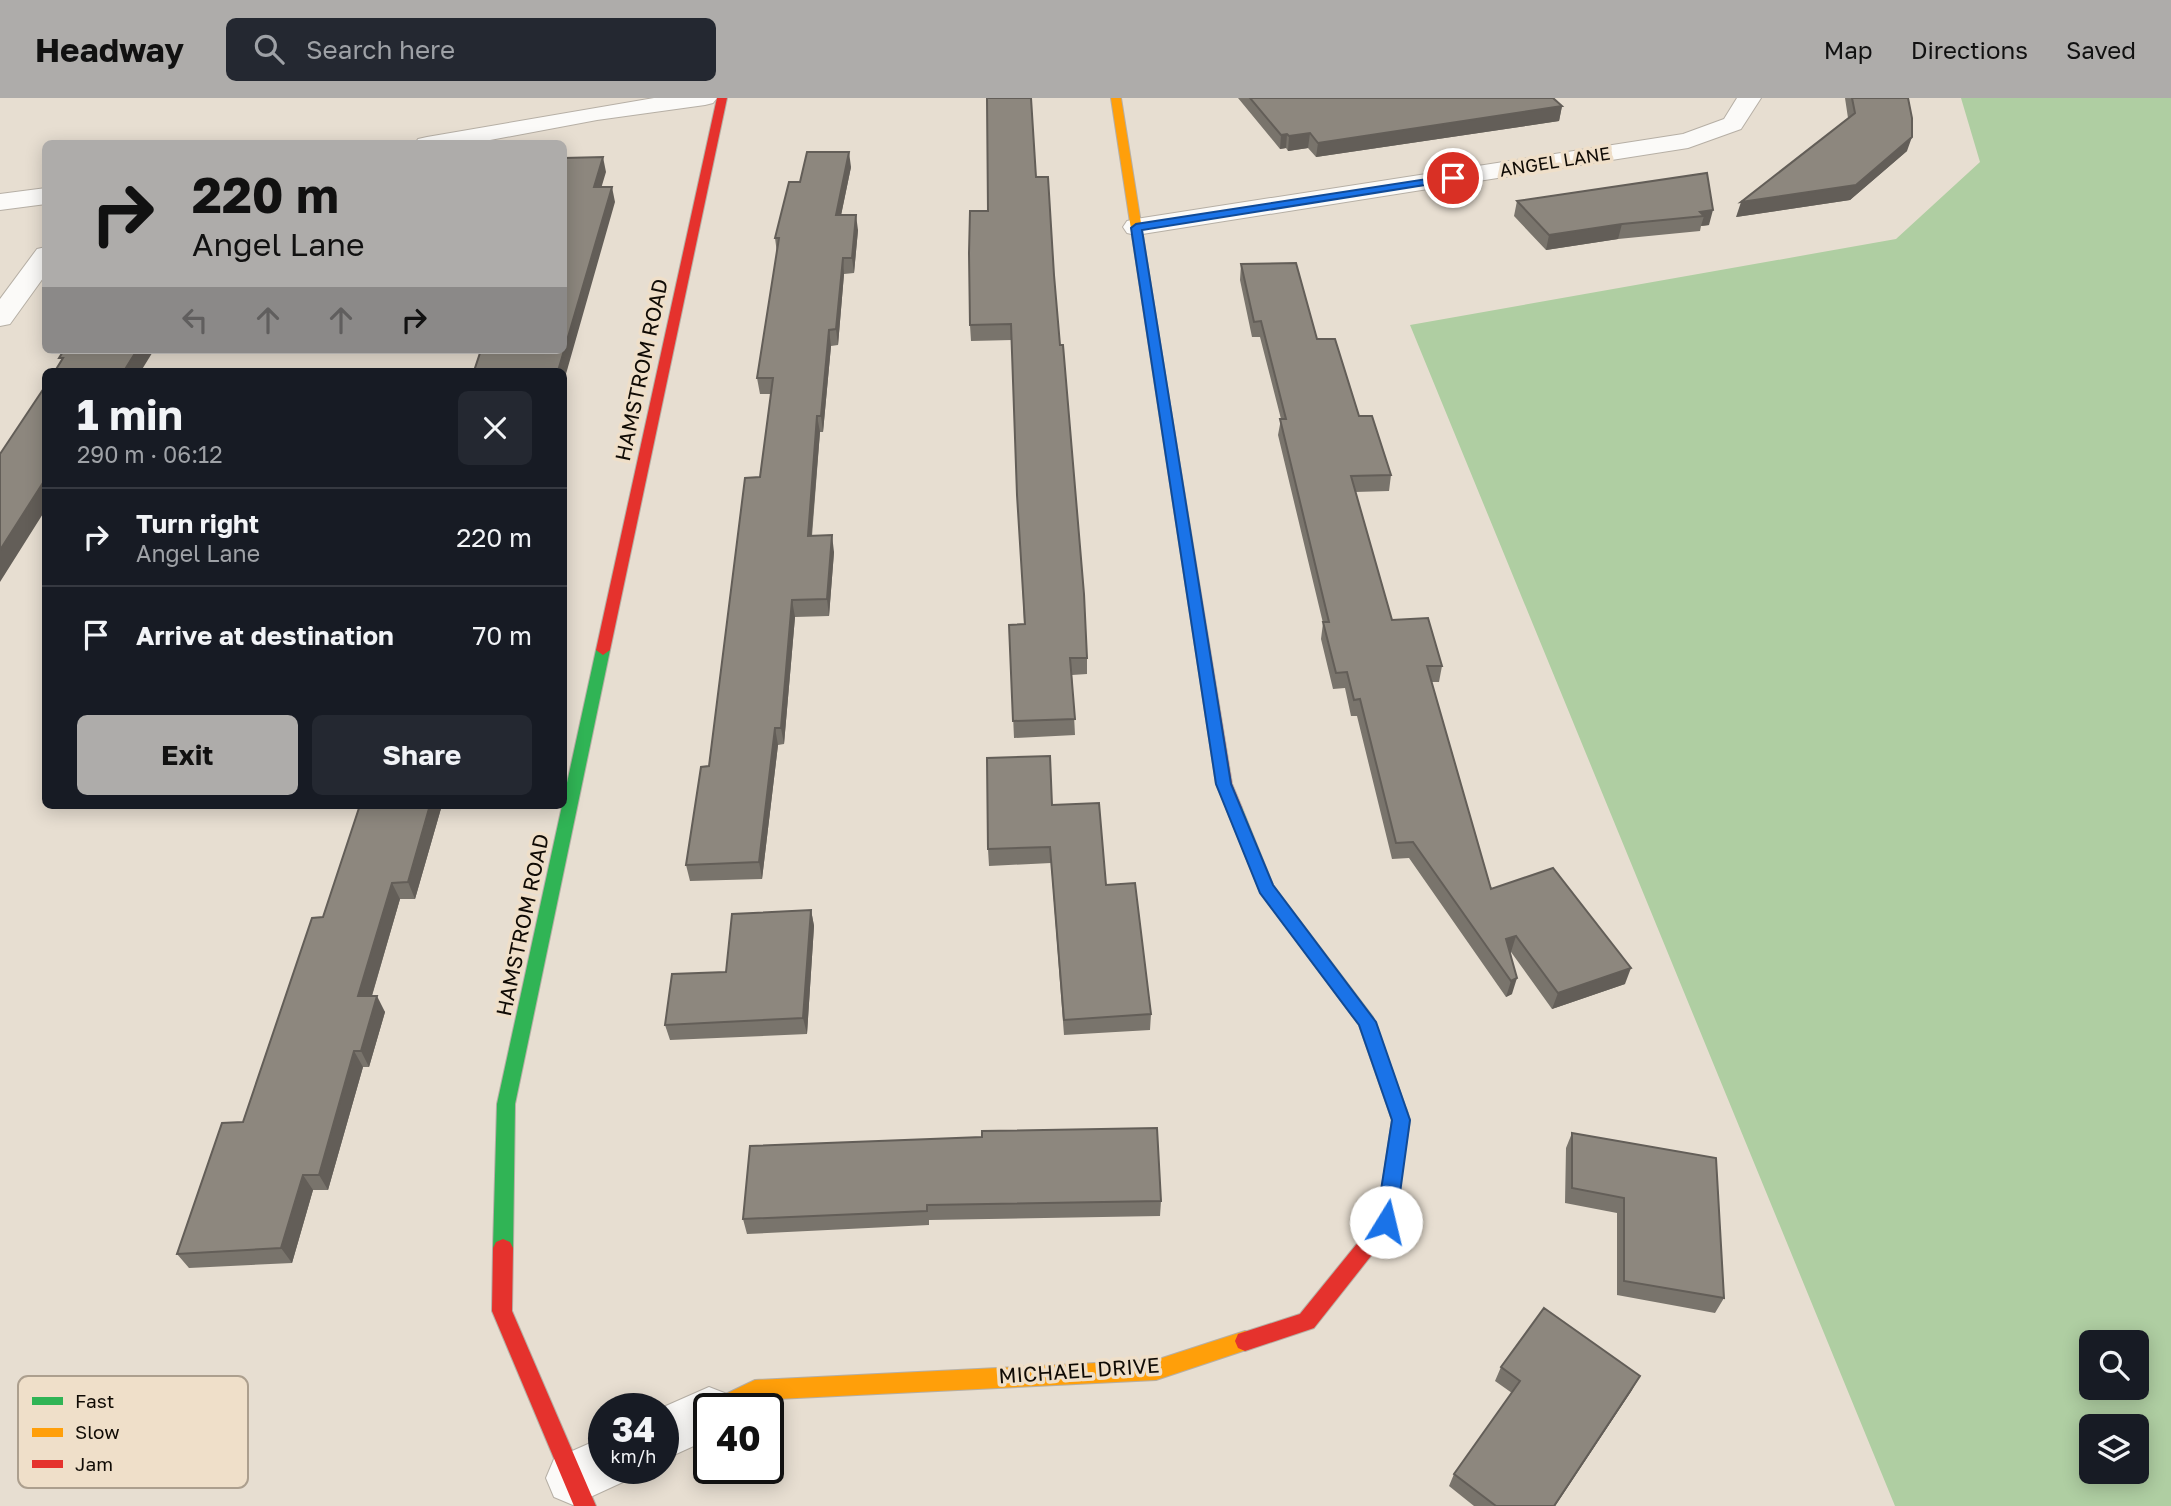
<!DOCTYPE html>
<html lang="en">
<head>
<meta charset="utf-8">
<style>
  body { margin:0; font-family:"Golos Text",sans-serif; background:#242831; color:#f1f3f6; height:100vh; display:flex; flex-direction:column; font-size:26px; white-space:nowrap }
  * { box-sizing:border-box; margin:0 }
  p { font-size:23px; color:#9ea1a6 }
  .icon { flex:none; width:38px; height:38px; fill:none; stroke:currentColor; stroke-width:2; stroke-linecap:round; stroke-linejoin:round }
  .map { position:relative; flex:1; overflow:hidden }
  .side { position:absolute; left:42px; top:270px; width:525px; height:441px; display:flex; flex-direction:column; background:#171b24; border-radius:10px; box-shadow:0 4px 18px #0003 }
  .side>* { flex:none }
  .banner { position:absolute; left:42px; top:42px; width:525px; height:214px; border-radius:10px; box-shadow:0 4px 18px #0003; background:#aeacaa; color:#111; overflow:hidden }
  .tools { position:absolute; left:2079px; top:1232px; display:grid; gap:14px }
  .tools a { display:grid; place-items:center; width:70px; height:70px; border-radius:10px; background:#171b24; box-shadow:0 4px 18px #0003; font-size:35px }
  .speed { position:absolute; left:588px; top:1295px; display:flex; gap:14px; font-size:35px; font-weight:700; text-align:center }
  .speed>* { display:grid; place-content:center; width:91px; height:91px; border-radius:50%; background:#171b24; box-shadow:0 4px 18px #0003; line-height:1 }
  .speed small { font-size:18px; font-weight:400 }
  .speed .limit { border:4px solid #111; border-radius:10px; background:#fff; color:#111 }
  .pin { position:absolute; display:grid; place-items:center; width:60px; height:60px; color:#fff; margin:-30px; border:4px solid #fff; border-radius:50%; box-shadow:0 2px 7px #0007 }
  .me { position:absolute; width:77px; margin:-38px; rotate:9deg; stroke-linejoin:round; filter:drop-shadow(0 0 5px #0008) }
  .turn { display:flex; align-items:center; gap:24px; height:147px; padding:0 35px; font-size:32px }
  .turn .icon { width:91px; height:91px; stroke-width:2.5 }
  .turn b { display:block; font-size:49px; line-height:60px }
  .lanes { display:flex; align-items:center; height:66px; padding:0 35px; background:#0003; justify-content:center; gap:35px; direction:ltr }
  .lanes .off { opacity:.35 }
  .round { display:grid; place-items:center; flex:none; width:74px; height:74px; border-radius:10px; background:#242831 }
  .overview { display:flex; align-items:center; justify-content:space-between; height:119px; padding:0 35px }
  h1 { font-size:42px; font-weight:700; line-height:52px }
  .primary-button { display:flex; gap:14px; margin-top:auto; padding:14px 35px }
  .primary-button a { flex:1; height:80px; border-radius:10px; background:#aeacaa; color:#111; font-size:28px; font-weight:700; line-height:80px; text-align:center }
  .primary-button a+a { background:#242831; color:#f1f3f6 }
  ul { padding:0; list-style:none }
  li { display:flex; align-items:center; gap:21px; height:98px; padding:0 35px; border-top:2px solid #363941 }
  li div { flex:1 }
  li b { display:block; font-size:26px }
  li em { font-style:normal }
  header { display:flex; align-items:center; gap:42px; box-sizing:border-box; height:98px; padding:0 35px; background:#aeacaa; color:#111 }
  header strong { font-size:33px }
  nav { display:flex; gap:38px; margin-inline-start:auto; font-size:24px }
  .search { width:490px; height:63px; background:#242831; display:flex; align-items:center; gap:18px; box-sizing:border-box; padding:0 24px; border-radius:10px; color:#9ea1a6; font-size:26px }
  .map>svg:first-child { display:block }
</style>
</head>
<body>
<header>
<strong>Headway</strong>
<div class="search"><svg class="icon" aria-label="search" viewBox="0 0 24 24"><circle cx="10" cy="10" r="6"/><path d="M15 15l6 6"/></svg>Search here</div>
<nav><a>Map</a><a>Directions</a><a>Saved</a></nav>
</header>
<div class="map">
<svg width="2171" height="1408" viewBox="0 0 2171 1408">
  <rect width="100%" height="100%" fill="#e7ded1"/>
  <path fill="#afcea2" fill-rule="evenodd" d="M1961,0h210v1408h-276l-485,-1181 486,-86 84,-77zM2091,1244h46v46h-46zM2091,1328h46v46h-46z"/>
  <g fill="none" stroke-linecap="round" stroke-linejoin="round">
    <defs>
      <path id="street" d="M654,0h63l-4,5 -8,2 -108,15 -128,24h-54l3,-5 9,-2z
        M1737,0h24l-20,31 -53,19 -552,87 -9,-2 -4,-6 4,-6 9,-2 547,-85 41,-15z
        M46,90v16l-46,6v-16z
        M46,149v27l-36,50 -10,2v-27l37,-50z
        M709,1289l18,7 6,15h-24v30l-46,21v-51h-4z
        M604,1339v31h24l-5,14 -50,23 -19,-8 -8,-19 8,-19z"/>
      <path id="fast" d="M603,547l7,5 -95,454 -2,144 -3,6 -7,3 -7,-3 -3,-6 4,-144 99,-454z
        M1234,704l8,6 31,77 100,132 35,97 -2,6 -7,2 -7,-2 -33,-95 -99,-133 -34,-84z"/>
      <path id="slow" d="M1111,0h10l46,288 -6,4 -6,-4z
        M1245,1233l7,3 3,7 -3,7 -96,32 -400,20 -17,9h-30v7l-4,-7 4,-7 46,-22 401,-20z"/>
      <path id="jam" d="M717,0h10l-117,552 -7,5 -7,-5z
        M1161,284l6,4 65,398 10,24 -8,6 -6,-2 -12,-28 -61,-398z
        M1399,1008l7,2 4,12 -17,108 -79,100 -69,23 -7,-3 -3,-7 3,-7 62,-20 77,-95 15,-99 -2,-6 2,-6z
        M503,1141l7,3 3,6 -1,63 84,195h-22l-82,-195 1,-63 3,-6z"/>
    </defs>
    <use href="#street" stroke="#b6afa5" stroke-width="2"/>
    <use href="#fast" stroke="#b6afa5" stroke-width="2"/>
    <use href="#slow" stroke="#b6afa5" stroke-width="2"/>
    <use href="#jam" stroke="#b6afa5" stroke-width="2"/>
    <use href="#street" fill="#fbfaf8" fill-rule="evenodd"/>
    <use href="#fast" fill="#30b455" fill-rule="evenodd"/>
    <use href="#slow" fill="#ff9f0a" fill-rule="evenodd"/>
    <use href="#jam" fill="#e5322d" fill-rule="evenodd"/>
  </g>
  <path fill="#79746c" d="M1238,0h315l9,8 -3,15 -243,36 -8,-9 -20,3 -2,-3 -6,1z
    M1845,0h63l-1,53 -57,49 -114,17 112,-99z
    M851,69l-10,48 17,15 -4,43 -10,1 -6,71 -7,1 -8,86h-3l-8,104 22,16 -5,64 -34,1 -11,127 -6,1 -16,134 -72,2 -4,-16 23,-99 51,-289 11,-83h-11l-3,-16 20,-125 -2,-15z
    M1707,75l2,52 -8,1 -1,5 -82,8 -72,11 -32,-34 3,-15z
    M1036,79l18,98 33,383v16l-15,1 3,60 -61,3 -5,-113 15,-1 -12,-284 -41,1 -1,-16 18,-114z
    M1241,166l76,75 74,136 -2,16 -34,1 37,128 50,46 -3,16h-8l60,207 134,95 -73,25 -41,-57 1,42 -6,3 -97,-139 -17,1 -35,-143h-6l-6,-28 -12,1 -12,-50 2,-16 -45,-188 3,-16 -21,-82h-8l-12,-57z
    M442,707l-27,94h-15l-28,97 13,16 -16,55h-6l-35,123h-15l-21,73 -103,5 -12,-14 66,-132 80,-205z
    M1052,707l99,209 -1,16 -86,5 -13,-172 -62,3 -1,-17z
    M811,812l3,16 -7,108 -137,6 -5,-15 61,-53z
    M1572,1035l152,165 -9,15 -98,-18v-82l-52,-10 1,-55z
    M750,1048l411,55 -1,15 -231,4v5l-182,9 -4,-15z
    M1501,1269l131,23 -77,116h-81l-25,-20 5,-12 58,-81 -17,-12z"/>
  <path fill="#635e58" d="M1562,8l-3,15 -243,36 2,-14z
    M1310,35l-2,15 -20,3 1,-15z
    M1287,36l-1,14 -6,1 1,-14z
    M1912,39l-5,14 -57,49 -114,17 5,-15z
    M849,54l2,15 -13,63 -2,-15z
    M603,59l3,15 -9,30 -3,-15z
    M612,89l3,15 -51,179v-10h-6z
    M1713,112l-4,15 -8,1 3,-10 -4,-4z
    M856,117l2,15 -4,43 -2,-15z
    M1622,126l-4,15 -72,11 3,-15z
    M843,160l1,16 -6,71 -2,-16z
    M829,232l2,16 -8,86 -2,-16z
    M137,252h17l-13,21h-17z
    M817,318l3,16 -10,121 -2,-17z
    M46,380v31l-46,73v-32z
    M832,437l2,17 -5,64 -2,-17z
    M792,502l3,17 -11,127 -3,-16z
    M775,630l3,17 -16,134 -3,-17z
    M430,707h12l-27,94 -7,-17z
    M392,785l8,16 -33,113 -9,-16z
    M811,812l3,16 -7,108 -4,-16z
    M1516,838l-5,16 -10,3 5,-16z
    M1631,870l-6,16 -73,25 6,-16z
    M1517,880l-5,16 -6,3 5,-16z
    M377,898l8,16 -16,55 -8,-16z
    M354,953l9,16 -35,123 -9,-15z
    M303,1077l10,15 -21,73 -11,-15z
    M1640,1278l-8,14 -77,116h-1z"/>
  <path fill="#8d877e" stroke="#635e58" stroke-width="2" d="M987,0h44l5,79h12l6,98 6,70h3l21,249 3,64h-17l5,61 -62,2 -4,-96 16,-1 -8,-129 -6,-171 -41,1 -1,-72 1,-42h18z
    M1250,0h303l9,8 -244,37 -8,-10 -21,3 -2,-2 -6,1z
    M1852,0h56l4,20v19l-56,48 -115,17 114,-89z
    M807,54h42l-13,63h20l-4,43h-9l-7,71 -7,1 -8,86h-4l-9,120 24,-1 -5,64 -35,1 -11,128h-6l-16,134 -73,3 15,-98 8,-1 36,-288 15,-1 13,-99h-16l22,-140h-4l14,-56h11z
    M603,59l-9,30h18l-54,184h-84l7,-21h83v-192z
    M1707,75l6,37 -13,2 4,4 -82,8 -73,11 -32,-34z
    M1296,165l21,76h18l24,77h13l19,59 -40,1 41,144 36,-2 14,48h-15l64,223 62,-21 78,100 -73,25 -42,-57 -10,3 11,39 -6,3 -98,-139 -17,1 -36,-144 -6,1 -7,-28 -11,1 -13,-51h6l-49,-203h6l-25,-98 -7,1 -13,-58z
    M64,252h73l-13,21h-69l8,-13h-4z
    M46,287v93l-46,72v-96z
    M1050,658l2,49 47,-2 7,82 29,-2 16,131 -87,6 -14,-173 -62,2 -1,-91z
    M360,707h70l-22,77 -16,1 -34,113h19l-16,55h-7l-35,124h-16l-22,73 -104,6 45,-131 21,-1 69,-204 11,-1z
    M811,812l-8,108 -138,7 7,-51 54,-2 6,-58z
    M1157,1030l4,73 -234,4v6l-184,8 7,-73 232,-9v-6z
    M1572,1035l144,25 8,140 -100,-17v-83l-52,-10z
    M1544,1210l96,68 -86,130h-58l-42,-32 66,-93 -19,-14z"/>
  <path fill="#1a73e8" stroke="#114b97" stroke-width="2" d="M1453,77l5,3 -2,2 -314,50 89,554 42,101 103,137 34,98 -14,102 -3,7 -7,2 -7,-2 -3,-7 16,-102 -33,-95 -99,-132 -44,-109 -85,-556 5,-4z"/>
  <g text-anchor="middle" stroke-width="7" stroke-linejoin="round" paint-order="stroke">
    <g font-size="18" fill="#100b05" stroke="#efdfc9">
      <text transform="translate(1555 64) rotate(-9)" y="6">ANGEL LANE</text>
    </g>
    <g font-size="21" fill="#100b05" stroke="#efdfc9">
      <text transform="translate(642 272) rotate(-78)" y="7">HAMSTROM ROAD</text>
      <text transform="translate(523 827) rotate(-78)" y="7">HAMSTROM ROAD</text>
      <text transform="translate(1079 1273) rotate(-4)" y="7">MICHAEL DRIVE</text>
    </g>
  </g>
  <rect x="18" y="1278" width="230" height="112" rx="10" fill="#efdfc9" stroke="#ac9f8e" stroke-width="2"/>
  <rect x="32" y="1299" width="31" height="8" fill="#30b455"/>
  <rect x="32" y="1330" width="31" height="9" fill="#ff9f0a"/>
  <rect x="32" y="1362" width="31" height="8" fill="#e5322d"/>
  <g font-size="19" fill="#100b05">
    <text x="75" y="1310">Fast</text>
    <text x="75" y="1341">Slow</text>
    <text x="75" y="1373">Jam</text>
  </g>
</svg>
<div class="tools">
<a><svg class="icon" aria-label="search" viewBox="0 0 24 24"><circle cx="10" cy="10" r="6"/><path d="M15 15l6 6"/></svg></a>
<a><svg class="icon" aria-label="layers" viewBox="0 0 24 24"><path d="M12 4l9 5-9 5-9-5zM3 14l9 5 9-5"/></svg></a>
</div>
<div class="speed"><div>34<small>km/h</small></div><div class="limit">40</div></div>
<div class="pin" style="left:1453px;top:80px;background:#d93025"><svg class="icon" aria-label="arrive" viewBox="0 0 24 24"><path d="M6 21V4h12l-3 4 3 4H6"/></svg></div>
<svg class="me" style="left:1386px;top:1124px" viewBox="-20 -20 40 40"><circle r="19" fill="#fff"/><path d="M0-13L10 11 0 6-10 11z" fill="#1a73e8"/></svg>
<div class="banner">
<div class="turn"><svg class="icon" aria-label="right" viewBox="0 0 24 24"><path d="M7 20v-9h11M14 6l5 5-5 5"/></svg><div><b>220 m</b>Angel Lane</div></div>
<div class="lanes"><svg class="icon off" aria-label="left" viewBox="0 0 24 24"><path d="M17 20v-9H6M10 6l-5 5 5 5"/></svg><svg class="icon off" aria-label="ahead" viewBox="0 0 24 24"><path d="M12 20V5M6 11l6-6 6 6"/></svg><svg class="icon off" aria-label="ahead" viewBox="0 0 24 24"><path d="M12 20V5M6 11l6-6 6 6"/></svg><svg class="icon" aria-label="right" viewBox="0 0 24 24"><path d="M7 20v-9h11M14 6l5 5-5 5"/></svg></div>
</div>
<section class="side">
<div class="overview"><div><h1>1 min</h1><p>290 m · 06:12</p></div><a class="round"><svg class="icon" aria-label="close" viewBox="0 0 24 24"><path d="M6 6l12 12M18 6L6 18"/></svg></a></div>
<ul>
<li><svg class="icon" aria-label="right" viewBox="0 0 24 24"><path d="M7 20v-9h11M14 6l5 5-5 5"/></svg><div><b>Turn right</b><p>Angel Lane</p></div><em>220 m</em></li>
<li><svg class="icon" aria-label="arrive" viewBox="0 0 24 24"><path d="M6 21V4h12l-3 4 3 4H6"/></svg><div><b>Arrive at destination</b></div><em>70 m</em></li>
</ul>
<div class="primary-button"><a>Exit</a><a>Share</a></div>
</section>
</div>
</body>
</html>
